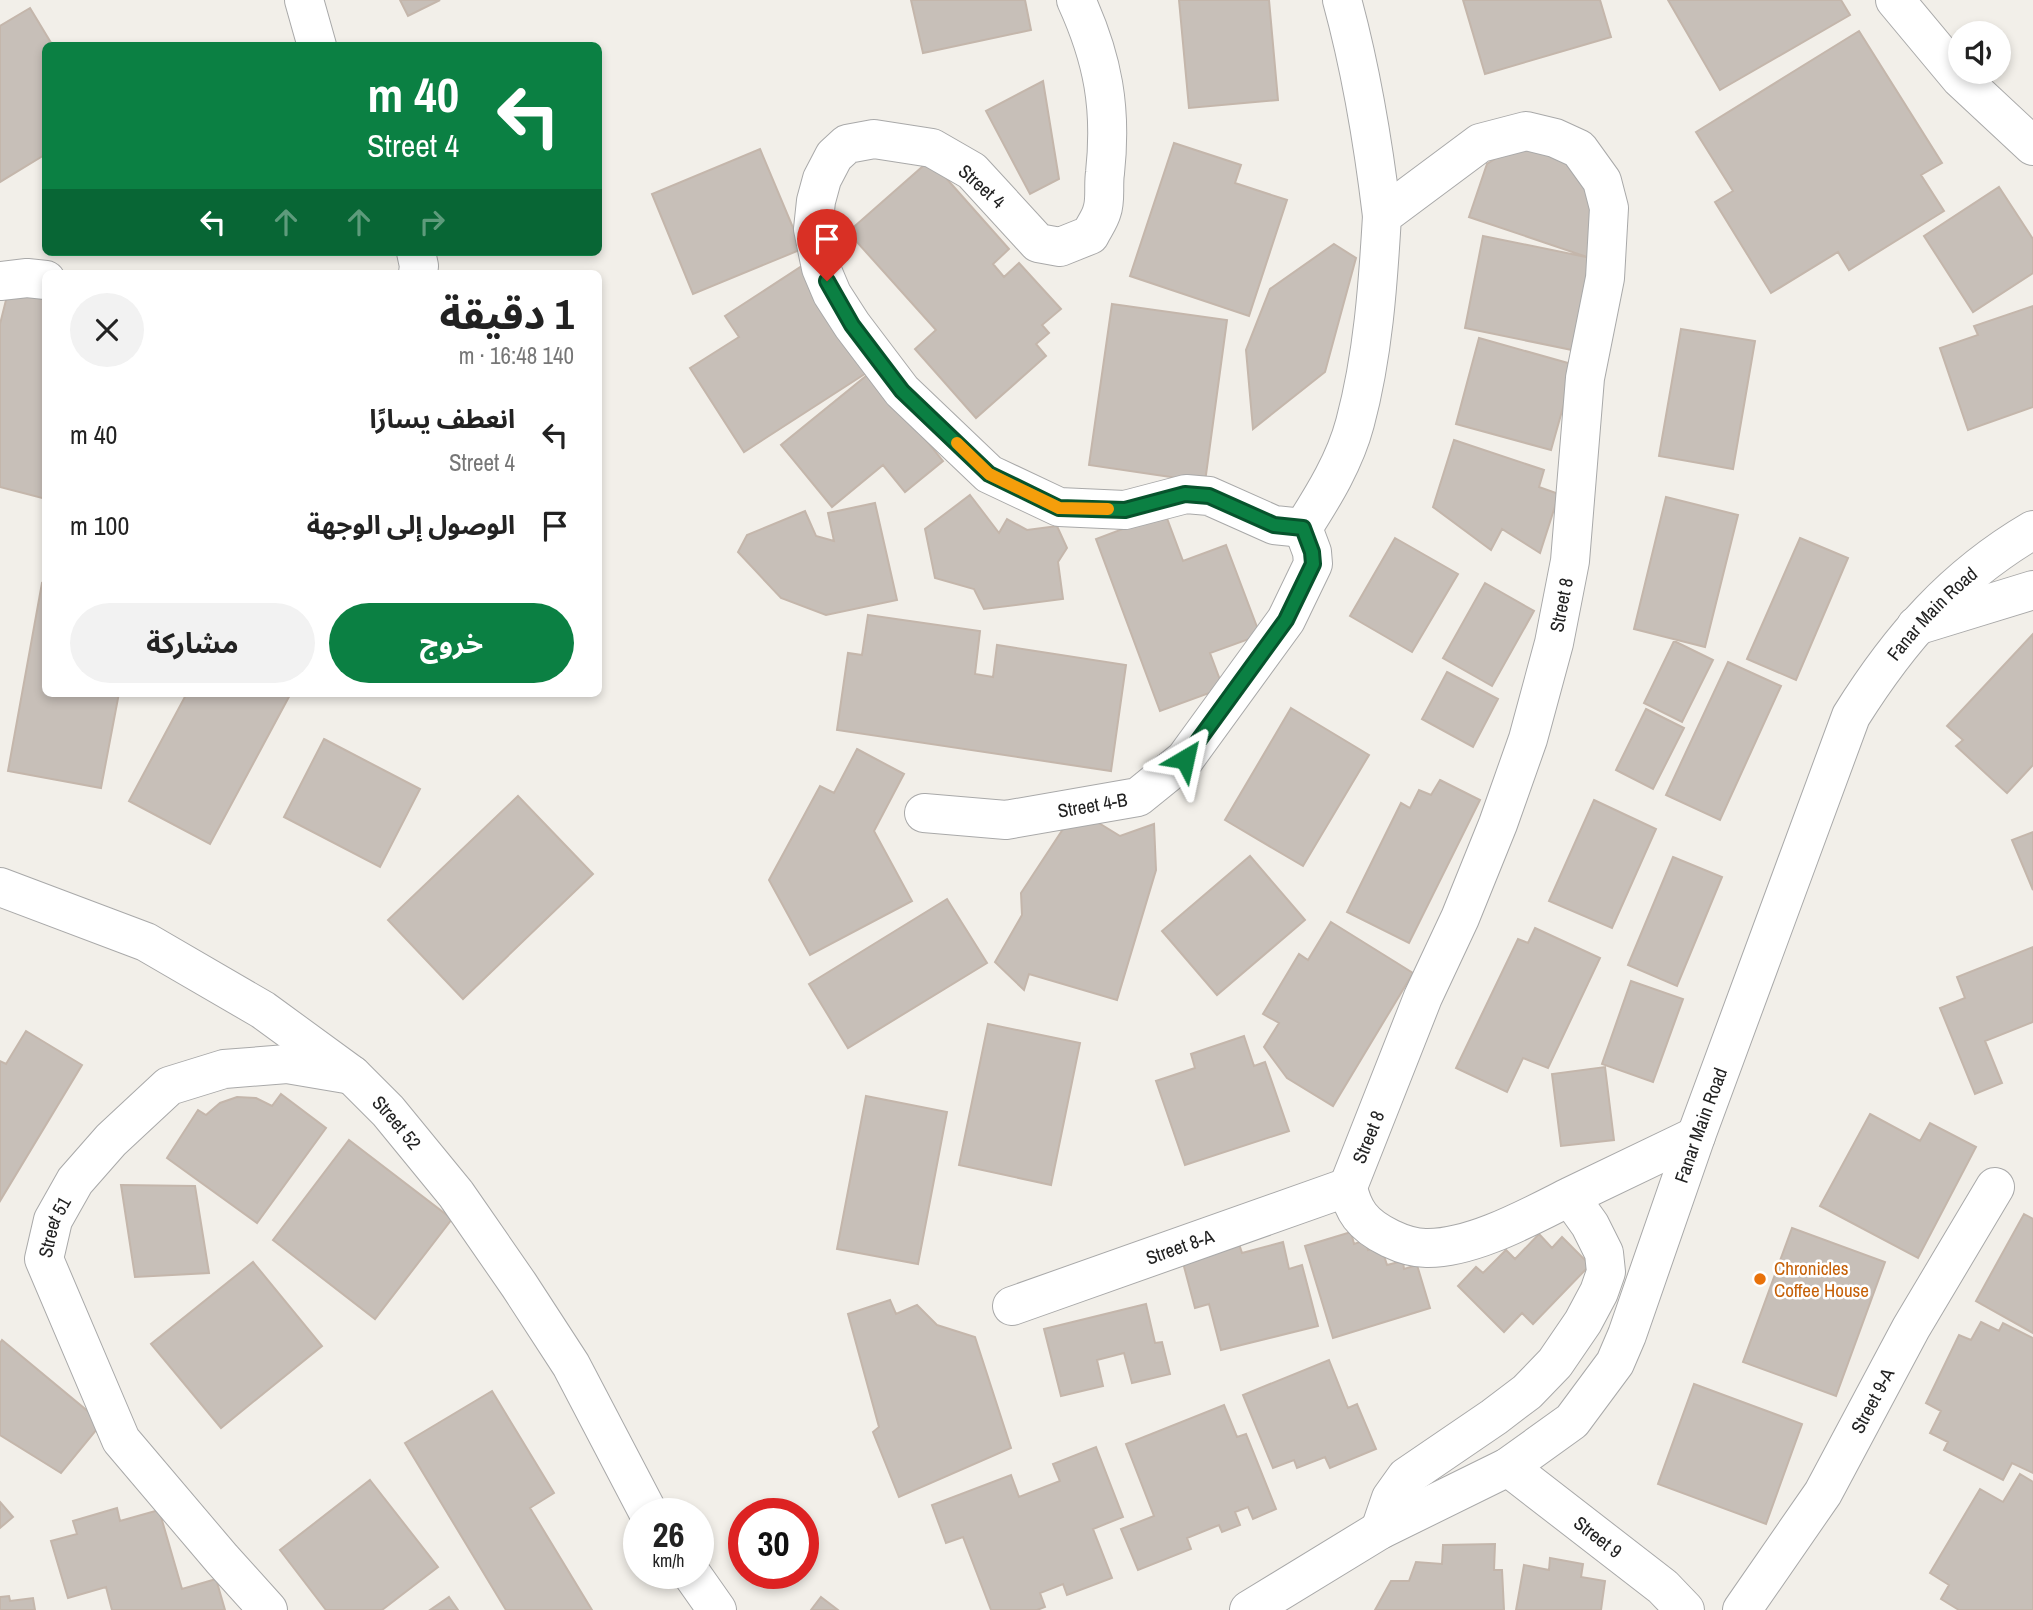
<!DOCTYPE html>
<html lang="ar">
<head>
<meta charset="utf-8">
<style>
  body { margin:0; font-family:"Archivo Narrow","Noto Sans Arabic",sans-serif; background:#f2f2f2; color:#222; direction:rtl; height:100vh; display:flex; flex-direction:column; font-size:26px; white-space:nowrap }
  * { box-sizing:border-box; margin:0 }
  p { font-size:23px; color:#767676 }
  .icon { flex:none; width:38px; height:38px; fill:none; stroke:currentColor; stroke-width:2; stroke-linecap:round; stroke-linejoin:round }
  .map { position:relative; flex:1; overflow:hidden; direction:ltr }
  .panel { position:absolute; left:42px; top:270px; width:560px; height:427px; display:flex; flex-direction:column; background:#fff; border-radius:10px; box-shadow:0 4px 10px #0003; direction:rtl }
  .panel>* { flex:none }
  .banner { position:absolute; left:42px; top:42px; width:560px; height:214px; border-radius:10px; box-shadow:0 4px 10px #0003; direction:rtl; background:#0b8043; color:#fff; overflow:hidden }
  .controls { position:absolute; left:1948px; top:21px; display:grid; gap:14px }
  .controls a { display:grid; place-items:center; width:63px; height:63px; border-radius:50%; background:#fff; box-shadow:0 4px 10px #0003; font-size:35px }
  .speed { position:absolute; left:623px; top:1498px; display:flex; gap:14px; font-size:35px; font-weight:700; text-align:center }
  .speed>* { display:grid; place-content:center; width:91px; height:91px; border-radius:50%; background:#fff; box-shadow:0 4px 10px #0003; line-height:1 }
  .speed small { font-size:18px; font-weight:400 }
  .speed .limit { border:10px solid #d22; background:#fff; color:#111 }
  .pin { position:absolute; display:grid; place-items:center; width:60px; height:60px; color:#fff; margin:-72px -30px; border-radius:50% 50% 50% 0; rotate:-45deg; box-shadow:0 0 7px #0007 }
  .pin .icon { rotate:45deg }
  .me { position:absolute; width:77px; margin:-38px; rotate:36deg; stroke-linejoin:round; filter:drop-shadow(0 0 5px #0008) }
  .turn { display:flex; align-items:center; gap:24px; height:147px; padding:0 28px; font-size:32px }
  .turn .icon { width:91px; height:91px; stroke-width:2.5 }
  .turn b { display:block; font-size:49px; line-height:60px }
  .lanes { display:flex; align-items:center; height:66px; padding:0 28px; background:#0003; justify-content:center; gap:35px; direction:ltr }
  .lanes .off { opacity:.35 }
  .round { display:grid; place-items:center; flex:none; width:74px; height:74px; border-radius:37px; background:#f2f2f2 }
  .head { display:flex; align-items:center; justify-content:space-between; height:119px; padding:0 28px }
  h1 { font-size:42px; font-weight:700; line-height:52px }
  .cta { display:flex; gap:14px; margin-top:auto; padding:14px 28px }
  .cta a { flex:1; height:80px; border-radius:42px; background:#0b8043; color:#fff; font-size:28px; font-weight:700; line-height:80px; text-align:center }
  .cta a+a { background:#f2f2f2; color:#222 }
  ul { padding:0; list-style:none }
  li { display:flex; align-items:center; gap:21px; height:91px; padding:0 28px }
  li div { flex:1 }
  li b { display:block; font-size:26px }
  li em { font-style:normal }
  .map>svg:first-child { display:block }
</style>
</head>
<body>
<div class="map">
<svg width="2033" height="1610" viewBox="0 0 2033 1610">
  <rect width="100%" height="100%" fill="#f2efe9"/>
  <path fill="#c7bfb8" stroke="#c4b6ab" stroke-width="2" d="M400,0h40l-32,16z
    M911,0h114l6,30 -108,23z
    M1179,0h90l9,100 -89,8z
    M1463,0h137l11,37 -126,37z
    M1668,0h173l9,15 -130,75z
    M30,8l23,38h-7v108l-46,28v-156z
    M1859,31l83,132 -21,12 23,36 -95,59 -11,-18 -67,41 -56,-91 18,-11 -37,-59z
    M1043,81l16,98 -29,15 -44,-83z
    M1174,143l67,22 -6,18 52,17 -38,116 -119,-40z
    M1519,144l54,10 27,73 -10,31 -121,-41 18,-53z
    M760,149l42,100 -109,45 -41,-100z
    M930,160l79,89 -16,15 11,13 15,-14 42,46 -19,16 7,8 -13,11 10,12 -70,62 -61,-69 21,-19 -88,-98z
    M1999,187l34,52v34l-60,39 -49,-76z
    M1483,236l108,22 -19,92 -107,-22z
    M1334,244l22,14 -31,114 -72,57 -7,-79 24,-61z
    M805,264l69,104 -130,84 -54,-84 49,-31 -14,-21z
    M10,284l36,9v206l-46,-12v-163z
    M1112,304l115,16 -22,162 -116,-17z
    M2033,306v101l-65,23 -28,-82 38,-13 -4,-9z
    M1681,329l74,12 -22,128 -74,-13z
    M1479,338l96,27 -24,85 -95,-26z
    M871,372l72,89 -38,31 -22,-27 -51,42 -51,-62z
    M1454,440l90,30 -5,17 20,7 -19,59 -38,-24 -11,21 -58,-43z
    M970,495l29,38 8,-14 20,11 30,-4 10,22 -9,14 5,37 -79,10 -10,-20 -39,-11 -10,-49z
    M1666,497l72,18 -33,132 -71,-18z
    M875,503l22,97 -71,15 -45,-17 -43,-46 9,-17 58,-24 11,25 18,5 -6,-28z
    M1165,513l18,48 43,-16 34,90 -50,18 13,35 -63,23 -64,-172z
    M1395,538l63,36 -46,78 -62,-36z
    M1800,538l48,20 -52,122 -49,-21z
    M42,583l4,1v109h73l-18,95 -93,-17z
    M1485,583l49,28 -42,75 -49,-28z
    M868,615l112,16 -5,43 18,3 4,-32 129,20 -15,106 -274,-41 11,-77 14,2z
    M2033,634v131l-26,28 -51,-47 7,-6 -16,-14z
    M1674,641l39,19 -31,62 -38,-19z
    M1728,662l53,24 -61,134 -54,-25z
    M1447,672l51,27 -25,48 -51,-28z
    M187,693h104l-81,151 -81,-43z
    M1291,708l78,47 -66,111 -78,-46z
    M1646,709l38,19 -31,61 -37,-19z
    M324,739l96,50 -40,78 -96,-50z
    M857,749l47,25 -30,57 38,70 -102,54 -41,-75 51,-94 14,7z
    M1440,780l40,20 -71,143 -62,-31 54,-109 9,5 9,-18 12,5z
    M518,796l75,78 -130,125 -75,-79z
    M1594,800l62,29 -44,99 -63,-27z
    M1089,817l31,19 34,-12 2,46 -39,130 -88,-26 -5,16 -29,-28 27,-47 -1,-22 48,-73z
    M2033,832v58l-21,-50z
    M1250,856l55,64 -88,75 -55,-64z
    M1673,857l49,20 -45,109 -49,-21z
    M947,899l40,64 -139,85 -39,-64z
    M1331,922l82,51 -80,133 -46,-28 -23,-31 15,-24 -16,-9 36,-60 9,6z
    M1535,928l65,30 -52,110 -25,-10 -16,34 -51,-24 62,-129 10,4z
    M2033,947v75l-48,19 17,42 -27,11 -35,-86 25,-10 -8,-21z
    M1631,981l52,18 -30,83 -51,-18z
    M988,1024l92,19 -29,142 -92,-20z
    M26,1031l56,34 -82,136v-140l6,3z
    M1244,1036l10,30 11,-4 24,69 -104,34 -29,-84 39,-13 -4,-14z
    M1605,1067l9,73 -53,6 -9,-72z
    M281,1094l45,34 -69,95 -90,-65 31,-48 8,5 14,-12 17,-6 19,1 16,8z
    M866,1096l81,16 -29,152 -81,-15z
    M1870,1114l50,27 10,-18 46,24 -58,111 -98,-52z
    M349,1140l103,79 -77,100 -102,-79z
    M121,1185l74,1 14,87 -74,4z
    M2024,1214l9,5v114l-57,-32z
    M1792,1228l93,34 -49,134 -93,-34z
    M1351,1232l3,12 12,-4 2,10 13,-4 6,19 16,-4 1,8 13,-4 13,43 -97,30 -28,-92z
    M1539,1234l13,14 10,-11 28,28 -57,59 -11,-11 -18,19 -46,-46 18,-19 7,6 23,-23 9,9z
    M1283,1242l6,27 13,-4 16,61 -97,24 -12,-46 -14,4 -13,-49 57,-15 3,9z
    M253,1262l69,84 -101,82 -70,-84z
    M890,1300l6,14 21,-9 20,20 38,12 36,111 -112,49 -26,-65 6,-5 -31,-113z
    M1146,1304l9,39 7,-1 8,32 -38,9 -8,-30 -27,7 6,26 -42,10 -17,-67z
    M1981,1322l18,9 4,-8 30,15v135l-21,-10 -9,17 -59,-30 4,-8 -18,-9 11,-22 -15,-8 33,-68 12,5z
    M2,1340l100,83 -41,50 -61,-38v-92z
    M1329,1360l19,48 9,-4 19,45 -46,19 -5,-11 -28,11 -3,-8 -21,8 -30,-73z
    M1694,1384l108,40 -36,100 -108,-40z
    M492,1391l62,102 -24,15 62,102h-86l-101,-167z
    M1224,1405l13,32 9,-3 30,75 -23,10 -5,-12 -13,5 5,13 -18,7 -3,-7 -32,13 4,11 -53,21 -17,-41 33,-13 -28,-72z
    M1096,1447l27,70 -30,12 19,49 -45,17 -4,-11 -23,9 5,14 -8,3h-46l-28,-73 -17,6 -14,-38 79,-30 8,22 41,-16 -7,-17z
    M2020,1474l13,8v128h-74l-18,-11 8,-14 -19,-12 50,-84 23,13z
    M370,1480l68,87 -56,43h-56l-46,-60z
    M0,1502l13,15 -13,11z
    M117,1508l3,13 39,-11 23,79 34,-10 9,31h-113l-6,-23 -38,11 -17,-57 26,-7 -4,-13z
    M1495,1544l-1,26h8l2,40h-129l16,-29h18l7,-19 26,2 1,-19z
    M1550,1558l33,6 -2,13 24,4 -4,29h-85l8,-45 25,5z
    M9,1596l1,5 23,-3 2,12h-35v-13z
    M449,1597l9,13h-28z
    M821,1597l17,13h-27z"/>
  <g fill="none" stroke-linecap="round" stroke-linejoin="round">
    <defs>
      <g id="minor">
        <path d="M1076,0c27,59 36,108 29,173 -2,12 1,27 -3,38 -2,8 -8,16 -12,24l-30,12 -22,-4 -66,-72 -40,-23 -58,-9 -27,5 -13,12 -12,23 -6,22 -3,28 8,39 11,26 20,31 50,66 87,83 70,33 66,3 61,-16 23,2 65,29 29,3"/>
        <path d="M1342,0c20,73 31,141 40,216"/>
        <path d="M1895,0l65,78 73,68"/>
        <path d="M1303,528c21,-33 42,-67 52,-105 18,-67 23,-138 27,-207l98,-73 46,-12 29,7 24,11 23,32 7,27 -4,70 -20,100 -15,183 -16,82 -26,96 -30,85 -38,94 -37,79 -75,190c2,10 6,21 12,29 13,17 45,32 66,32 46,1 105,-32 145,-52 41,-20 83,-40 125,-60"/>
        <path d="M1916,626l117,-36"/>
        <path id="s1" d="M924,813l82,7 132,-23 47,-38 101,-139 27,-56 -1,-12 -9,-24"/>
        <path id="s2" d="M1012,1306l336,-119"/>
        <path id="s3" d="M1508,1467l155,120 22,23"/>
        <path d="M1380,1530l11,-32 15,-21 88,-60 33,-25 28,-29 28,-41 16,-30 7,-20 -2,-19 -14,-28 -20,-28"/>
        <path id="s4" d="M268,1610l-46,-51 -101,-119 -77,-181 9,-39 22,-39 36,-41 58,-54 55,-17 63,-5 65,11"/>
        <path id="s5" d="M1742,1610l81,-117 88,-165 84,-141"/>
      </g>
      <g id="tertiary">
        <path d="M304,0l13,46"/>
        <path d="M416,252l3,14 -1,7"/>
        <path d="M0,281l27,-3 19,2"/>
        <path id="s6" d="M0,887l146,55 117,68 89,65 36,36 68,83 63,91 52,80 78,149"/>
        <path d="M691,1573l26,37"/>
        <path id="s7" d="M1249,1610l131,-80 128,-63 64,-46 43,-58 12,-28 69,-199 155,-420c49,-78 102,-139 182,-186"/>
      </g>
    </defs>
    <use href="#minor" stroke="#a9a9a9" stroke-width="40"/>
    <use href="#tertiary" stroke="#a9a9a9" stroke-width="40"/>
    <use href="#minor" stroke="#fff" stroke-width="38"/>
    <use href="#tertiary" stroke="#fff" stroke-width="38"/>
  </g>
  <g fill="none" stroke-linecap="round" stroke-linejoin="round">
    <defs>
      <path id="route" d="M827,281l25,44 50,66 87,83 70,34 66,2 60,-16 24,2 65,29 29,3 9,24 1,12 -27,56 -101,139"/>
    </defs>
    <use href="#route" stroke="#07532c" stroke-width="18"/>
    <use href="#route" stroke="#0b8043" stroke-width="12"/>
    <path stroke="#f59e0b" stroke-width="12" d="M957,443l32,31 70,34 49,1"/>
  </g>
  <circle fill="#e8710a" stroke="#fff" stroke-width="2.5" cx="1760" cy="1279" r="7"/>
  <g text-anchor="middle" stroke-width="5" stroke-linejoin="round" paint-order="stroke">
    <g font-size="19" fill="#222" stroke="#fff">
      <text transform="translate(982 186) rotate(42)" y="7">Street 4</text>
      <text transform="translate(1561 605) rotate(-79)" y="7">Street 8</text>
      <text dy="7" stroke="none"><textPath href="#s7" startOffset="1267">Fanar Main Road</textPath></text>
      <text dy="7" stroke="none"><textPath href="#s1" startOffset="170">Street 4-B</textPath></text>
      <text dy="7" stroke="none"><textPath href="#s6" startOffset="467">Street 52</textPath></text>
      <text dy="7" stroke="none"><textPath href="#s7" startOffset="700">Fanar Main Road</textPath></text>
      <text transform="translate(1368 1137) rotate(-68)" y="7">Street 8</text>
      <text dy="7" stroke="none"><textPath href="#s4" startOffset="455">Street 51</textPath></text>
      <text dy="7" stroke="none"><textPath href="#s2" startOffset="178">Street 8-A</textPath></text>
      <text dy="7" stroke="none"><textPath href="#s5" startOffset="247">Street 9-A</textPath></text>
      <text dy="7" stroke="none"><textPath href="#s3" startOffset="114">Street 9</textPath></text>
    </g>
    <g font-size="19" fill="#c56008" stroke="#fff" text-anchor="start">
      <text x="1774" y="1275">Chronicles<tspan x="1774" dy="22">Coffee House</tspan></text>
    </g>
  </g>
</svg>
<div class="controls">
<a><svg class="icon" aria-label="sound" viewBox="0 0 24 24"><path d="M4 9h4l5-4v14l-5-4H4zM17 9q2 3 0 6"/></svg></a>
</div>
<div class="speed"><div>26<small>km/h</small></div><div class="limit">30</div></div>
<div class="pin" style="left:827px;top:281px;background:#d93025"><svg class="icon" aria-label="arrive" viewBox="0 0 24 24"><path d="M6 21V4h12l-3 4 3 4H6"/></svg></div>
<svg class="me" style="left:1185px;top:759px" viewBox="-20 -20 40 40"><path d="M0-17L14 15 0 8-14 15z" fill="#0b8043" stroke="#fff" stroke-width="4"/></svg>
<div class="banner">
<div class="turn"><svg class="icon" aria-label="left" viewBox="0 0 24 24"><path d="M17 20v-9H6M10 6l-5 5 5 5"/></svg><div><b>40 m</b>Street 4</div></div>
<div class="lanes"><svg class="icon" aria-label="left" viewBox="0 0 24 24"><path d="M17 20v-9H6M10 6l-5 5 5 5"/></svg><svg class="icon off" aria-label="ahead" viewBox="0 0 24 24"><path d="M12 20V5M6 11l6-6 6 6"/></svg><svg class="icon off" aria-label="ahead" viewBox="0 0 24 24"><path d="M12 20V5M6 11l6-6 6 6"/></svg><svg class="icon off" aria-label="right" viewBox="0 0 24 24"><path d="M7 20v-9h11M14 6l5 5-5 5"/></svg></div>
</div>
<section class="panel">
<div class="head"><div><h1>1 دقيقة</h1><p>140 m · 16:48</p></div><a class="round"><svg class="icon" aria-label="close" viewBox="0 0 24 24"><path d="M6 6l12 12M18 6L6 18"/></svg></a></div>
<ul>
<li><svg class="icon" aria-label="left" viewBox="0 0 24 24"><path d="M17 20v-9H6M10 6l-5 5 5 5"/></svg><div><b>انعطف يسارًا</b><p>Street 4</p></div><em>40 m</em></li>
<li><svg class="icon" aria-label="arrive" viewBox="0 0 24 24"><path d="M6 21V4h12l-3 4 3 4H6"/></svg><div><b>الوصول إلى الوجهة</b></div><em>100 m</em></li>
</ul>
<div class="cta"><a>خروج</a><a>مشاركة</a></div>
</section>
</div>
</body>
</html>
